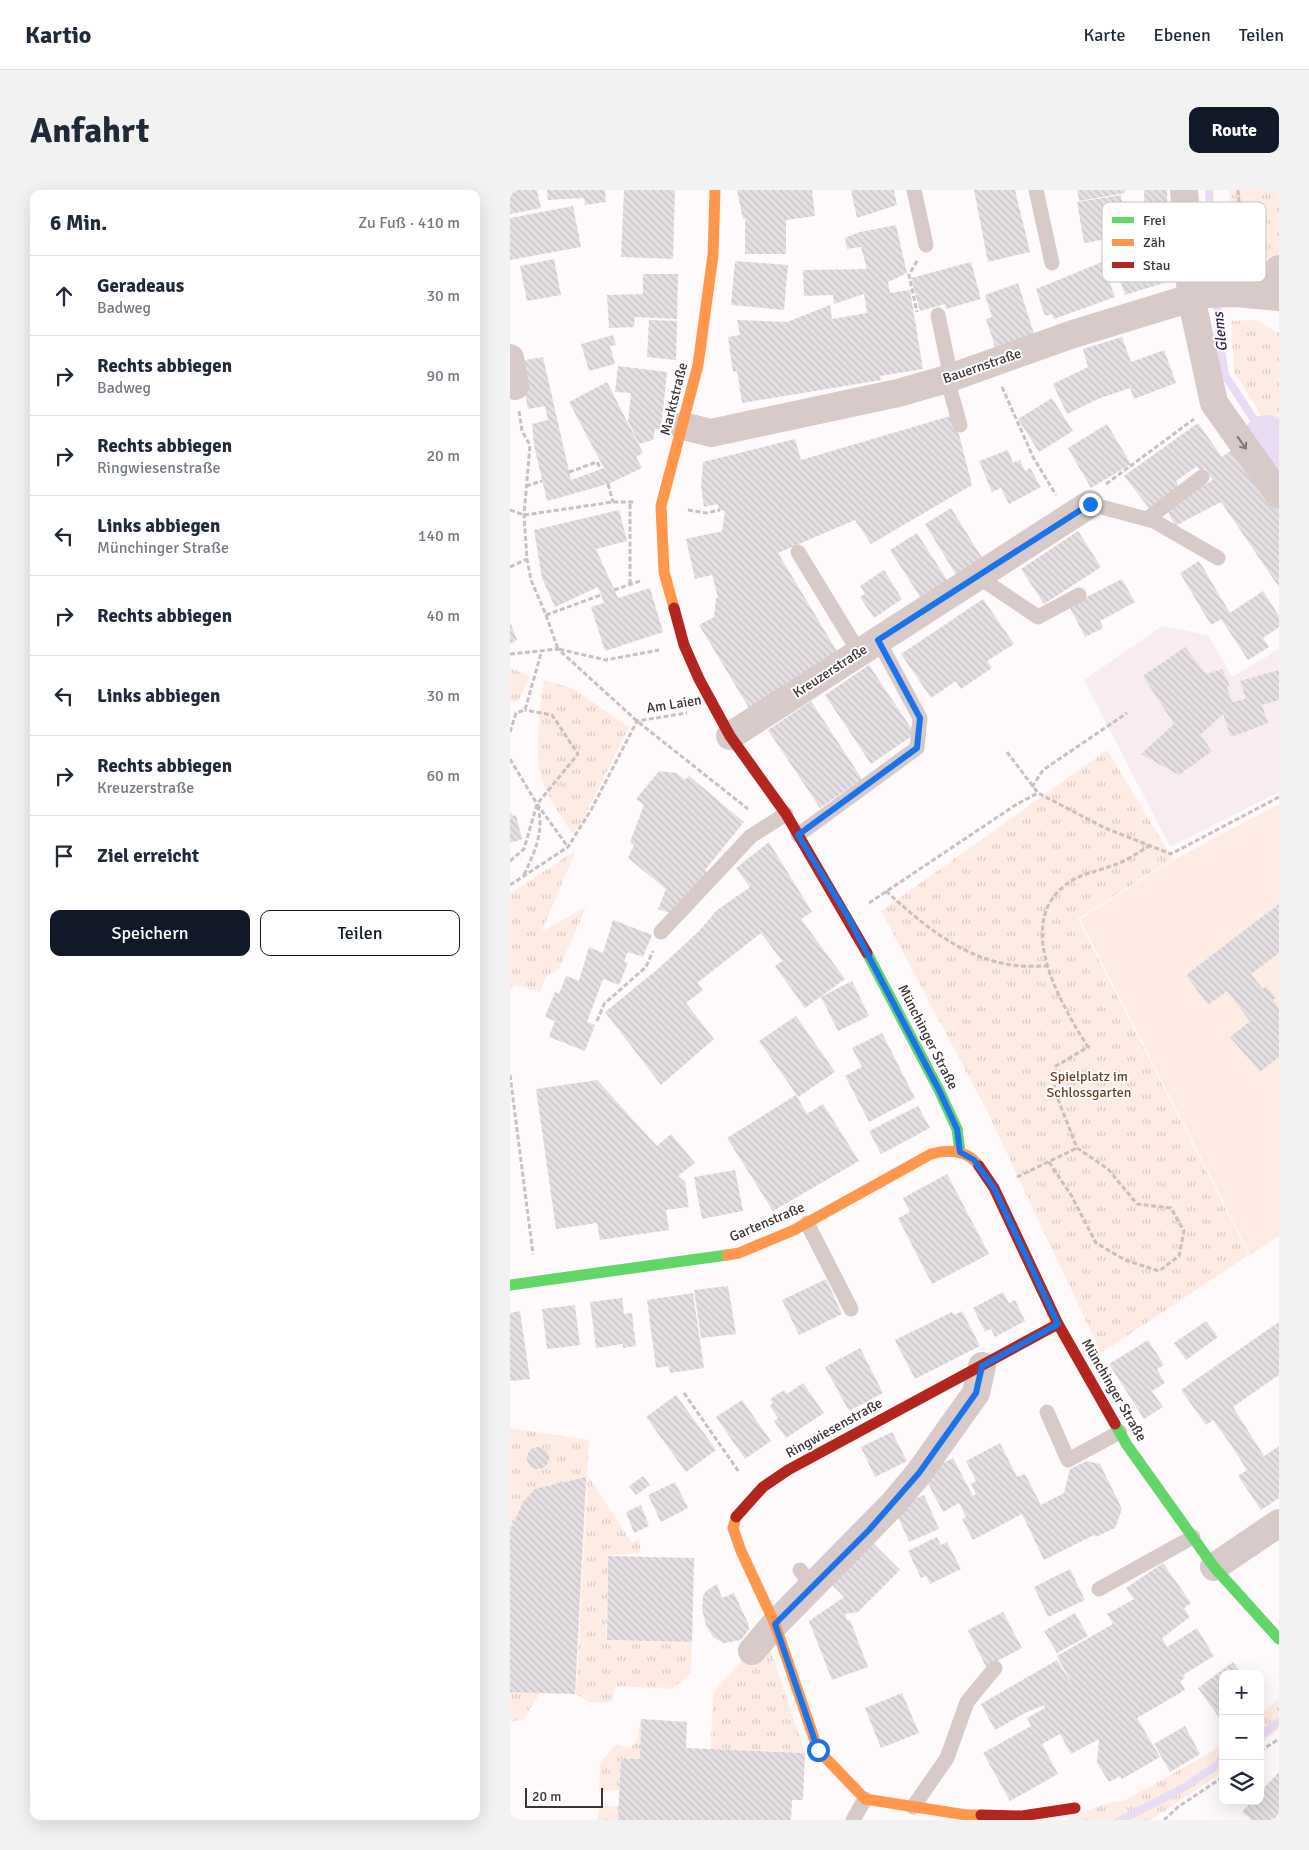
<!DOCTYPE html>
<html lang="de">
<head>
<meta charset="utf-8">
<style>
	body { margin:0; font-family:Signika,sans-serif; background:#f2f2f3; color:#1f2937 }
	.controls { position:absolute; right:15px; bottom:15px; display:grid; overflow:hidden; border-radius:10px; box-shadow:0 5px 20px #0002 }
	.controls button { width:45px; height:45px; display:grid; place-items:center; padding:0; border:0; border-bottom:1px solid #e0e1e3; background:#fff; color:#1f2937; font:25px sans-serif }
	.scale { position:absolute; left:15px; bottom:12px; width:78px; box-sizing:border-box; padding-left:5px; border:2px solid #3d3336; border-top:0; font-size:14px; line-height:18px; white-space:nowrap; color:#3d3336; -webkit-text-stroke:4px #fff; paint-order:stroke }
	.stop { position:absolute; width:15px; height:15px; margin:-11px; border:4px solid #1a73e8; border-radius:50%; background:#fff }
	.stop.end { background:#1a73e8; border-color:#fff; box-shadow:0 1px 5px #0008 }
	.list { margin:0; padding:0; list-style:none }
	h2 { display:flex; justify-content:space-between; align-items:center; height:65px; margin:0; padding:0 20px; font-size:21px }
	h2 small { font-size:16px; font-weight:400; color:#747a83 }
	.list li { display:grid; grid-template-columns:32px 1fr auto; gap:15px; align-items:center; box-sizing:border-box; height:80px; padding:0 20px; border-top:1px solid #e0e1e3 }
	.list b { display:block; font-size:19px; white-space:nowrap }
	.list p { margin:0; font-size:16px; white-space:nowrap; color:#747a83 }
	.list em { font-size:16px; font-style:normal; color:#747a83 }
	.actions { display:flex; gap:10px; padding:15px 20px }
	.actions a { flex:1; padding:11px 0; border:1px solid #111827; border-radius:10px; text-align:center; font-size:18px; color:#111827 }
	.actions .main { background:#111827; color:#fff }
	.icon { flex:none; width:28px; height:28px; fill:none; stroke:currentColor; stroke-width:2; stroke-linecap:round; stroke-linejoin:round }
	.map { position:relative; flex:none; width:769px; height:1630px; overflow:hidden; border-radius:10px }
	header { display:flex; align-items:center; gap:30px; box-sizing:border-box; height:70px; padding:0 25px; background:#fff; border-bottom:1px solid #e0e1e3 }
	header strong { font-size:24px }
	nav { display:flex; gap:28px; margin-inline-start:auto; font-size:18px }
	.intro { display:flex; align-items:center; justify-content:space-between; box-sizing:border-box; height:120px; padding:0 30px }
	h1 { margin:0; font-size:35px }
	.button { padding:12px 22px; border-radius:10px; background:#111827; color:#fff; font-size:18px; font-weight:700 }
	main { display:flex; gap:30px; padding:0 30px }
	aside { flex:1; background:#fff; border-radius:10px; box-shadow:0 5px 20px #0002 }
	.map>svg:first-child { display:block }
</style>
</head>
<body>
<header>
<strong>Kartio</strong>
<nav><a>Karte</a><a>Ebenen</a><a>Teilen</a></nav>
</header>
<div class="intro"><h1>Anfahrt</h1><a class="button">Route</a></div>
<main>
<aside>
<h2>6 Min.<small>Zu Fuß · 410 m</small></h2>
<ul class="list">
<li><svg class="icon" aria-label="ahead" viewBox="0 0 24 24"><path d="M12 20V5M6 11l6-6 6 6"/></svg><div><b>Geradeaus</b><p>Badweg</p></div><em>30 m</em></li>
<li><svg class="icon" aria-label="right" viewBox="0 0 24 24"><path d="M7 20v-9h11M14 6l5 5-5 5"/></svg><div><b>Rechts abbiegen</b><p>Badweg</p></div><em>90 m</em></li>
<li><svg class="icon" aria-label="right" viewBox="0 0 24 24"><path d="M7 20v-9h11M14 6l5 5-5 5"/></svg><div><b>Rechts abbiegen</b><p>Ringwiesenstraße</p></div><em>20 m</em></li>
<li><svg class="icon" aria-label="left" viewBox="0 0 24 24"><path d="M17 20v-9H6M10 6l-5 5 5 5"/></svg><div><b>Links abbiegen</b><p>Münchinger Straße</p></div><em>140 m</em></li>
<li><svg class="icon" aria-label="right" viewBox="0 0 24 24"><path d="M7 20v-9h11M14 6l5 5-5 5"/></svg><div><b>Rechts abbiegen</b></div><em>40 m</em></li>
<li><svg class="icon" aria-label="left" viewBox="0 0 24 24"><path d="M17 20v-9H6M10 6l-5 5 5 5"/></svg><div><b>Links abbiegen</b></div><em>30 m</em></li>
<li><svg class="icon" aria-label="right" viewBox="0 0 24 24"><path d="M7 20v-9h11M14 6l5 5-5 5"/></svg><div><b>Rechts abbiegen</b><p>Kreuzerstraße</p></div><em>60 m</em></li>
<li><svg class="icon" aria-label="arrive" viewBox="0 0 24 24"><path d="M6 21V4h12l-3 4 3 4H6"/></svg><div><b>Ziel erreicht</b></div></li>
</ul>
<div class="actions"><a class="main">Speichern</a><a>Teilen</a></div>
</aside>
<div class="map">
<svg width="769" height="1630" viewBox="0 0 769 1630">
	<defs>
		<pattern id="grass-tufts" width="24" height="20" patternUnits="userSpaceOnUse" patternTransform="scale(1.25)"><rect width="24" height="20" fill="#feece4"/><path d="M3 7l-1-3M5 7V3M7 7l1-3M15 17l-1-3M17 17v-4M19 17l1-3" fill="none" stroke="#dbcbc4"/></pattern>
		<pattern id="building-back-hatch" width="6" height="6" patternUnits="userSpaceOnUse" patternTransform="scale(1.25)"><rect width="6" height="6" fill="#e5dfe3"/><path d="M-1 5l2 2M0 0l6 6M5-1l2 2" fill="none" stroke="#c5c0c3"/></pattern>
	</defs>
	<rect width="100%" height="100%" fill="#fefafc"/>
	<!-- built -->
	<path fill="#f9ecf0" d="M652,436L698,445L722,487L769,459V602L660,657L574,490Z"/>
	<!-- grass -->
	<g fill="url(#grass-tufts)">
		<path d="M719,0H769V94L729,91Z"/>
		<path d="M746,130L769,143V248H765L724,182L721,131Z"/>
		<path d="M0,478L20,486L8,511H0Z"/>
		<path d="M34,490L62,498L119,537L69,637L62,644C51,625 35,604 30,583C25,563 30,511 34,490Z"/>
		<path d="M597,560L663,669L568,729L739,1065L591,1163L477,921L371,721Z"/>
		<path d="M66,660L32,741L76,717L49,779L36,787L30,802L5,795L0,801V704Z"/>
		<path d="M0,1238L79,1250L65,1504L30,1503L13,1530L0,1531Z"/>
		<path d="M78,1286L122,1353L129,1349L131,1363L98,1365L96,1450L182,1452L181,1483L162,1499L105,1496L103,1512H79L66,1504Z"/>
		<path d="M255,1444L295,1563L201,1559L203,1503Z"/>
		<path d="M769,1509V1539L750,1554V1523Z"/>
		<path d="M131,1529L130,1569H111L110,1600H89L90,1573L106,1554L121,1558L127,1548Z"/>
		<path d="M713,1552V1582L641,1630H556L591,1615L616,1610L701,1562Z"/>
		<path d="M90,1616H109L108,1630H87Z"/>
	</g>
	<!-- garden -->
	<path fill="#feece4" d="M769,614V1046L740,1065L570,729L663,670Z"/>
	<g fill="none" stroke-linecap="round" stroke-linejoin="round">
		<!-- stream -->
		<g stroke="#eadcf5" stroke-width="8">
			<path d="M699,0L709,145L715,185L756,248L765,236"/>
			<path d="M750,1546L769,1532"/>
			<path d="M611,1630L673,1598L713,1571"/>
		</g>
		<!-- river -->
		<path stroke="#eadcf5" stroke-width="46" d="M756,248L769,267"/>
	</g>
	<!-- building -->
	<g fill="url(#building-back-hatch)">
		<path d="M0,0H27L31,18L0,24Z"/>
		<path d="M37,0H95L96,12L75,15L74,8L38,10Z"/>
		<path d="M114,0H165L163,69L111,67Z"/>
		<path d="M227,0H302L305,26L276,30V64H235V30L238,29H233Z"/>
		<path d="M341,0H384L387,15L347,28Z"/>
		<path d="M464,0H505L520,62L478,72Z"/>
		<path d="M567,0H615V3L569,11Z"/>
		<path d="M634,0H657L659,57L635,58Z"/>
		<path d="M611,5L617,41L619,40L622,69L603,71L602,55H597V49L574,53L567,12Z"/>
		<path d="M63,16L71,57L0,70V28Z"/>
		<path d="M386,35L397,83L378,92L380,103L400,100L413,179L370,186L371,190L232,213L227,181L223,182L218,147L230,145L227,130L277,132L320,115L322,129L357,123L354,104L324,114L323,105L294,106L293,80L357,79L351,57L337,59L335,48L350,42Z"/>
		<path d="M647,61L657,92L615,105L605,75Z"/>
		<path d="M44,69L51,105L17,111L10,76Z"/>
		<path d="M225,71L278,75L274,120L221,115Z"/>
		<path d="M461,72L471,109L436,119L435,114L410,121L401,88Z"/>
		<path d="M592,72L605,107L544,129L542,124L535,126L526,99Z"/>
		<path d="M133,84H168L167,129L125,127L124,137L99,138L97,105L133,104Z"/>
		<path d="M508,93L525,147L486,160L476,129L482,127L475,105Z"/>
		<path d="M139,130L167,131L166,170L137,167Z"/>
		<path d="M103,145L106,155L100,156L105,174L79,181L71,154Z"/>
		<path d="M612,147L621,172L654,160L666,193L624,209L620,198L588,209L557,224L543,194L578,177L573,159Z"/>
		<path d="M33,167L61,290L94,278L59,212L97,192L133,263L126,267L132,278L98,294L37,311L24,255L22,234L38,230L35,216L18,219L9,171Z"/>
		<path d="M108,176L157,182L151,239H145L143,250L129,254L118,231L121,203L105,202Z"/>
		<path d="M542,208L563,241L529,262L508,229Z"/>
		<path d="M444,225L462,295L361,354L345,330L268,363L328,463L242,523L189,435L204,427L206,409L208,407L202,385L185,389L176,349L212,341L215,321L210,320L207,314L194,317L191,296L193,272L285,249L291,270Z"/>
		<path d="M688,233L712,267L729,255L769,308V397L711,312L665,336L656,317L703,290L695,279L691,282L687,276L666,291L669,297L639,318L614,286Z"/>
		<path d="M597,234L621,274L581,298L558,258Z"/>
		<path d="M498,260L503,273L510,270L515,281L520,278L531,297L499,314L491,298L482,302L469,271Z"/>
		<path d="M441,318L473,369L446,385L415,334Z"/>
		<path d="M109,320L117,351L86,359L108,408L140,398L153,442L95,461L81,417L94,413L88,397L45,417L32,388L24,340Z"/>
		<path d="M568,341L591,377L534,414L511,379Z"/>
		<path d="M407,343L439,393L412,410L380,360Z"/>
		<path d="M689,371L720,423L753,401L769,426V437L753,448L759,457L738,470L711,429L701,435L670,383Z"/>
		<path d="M374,380L392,409L364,428L350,407L355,404L350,396Z"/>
		<path d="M612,389L625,412L590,431L593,438L575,447L559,416Z"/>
		<path d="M473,409L504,454L477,471L482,478L451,499L446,491L421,508L391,464Z"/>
		<path d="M0,432L7,450L0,454Z"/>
		<path d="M675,457L696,484L712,479L720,496L717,497L722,512L736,509L730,491L769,480V510L752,515L758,533L721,547L713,524L690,545L702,561L669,585L631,564L664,534L633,486Z"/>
		<path d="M359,475L405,544L361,574L315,505Z"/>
		<path d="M301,511L352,589L310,618L258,540Z"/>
		<path d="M149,581L167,583L175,590L179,586L234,632L195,680L207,691L175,728L148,719L156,699L118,668L124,655L120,652L134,615L126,609Z"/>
		<path d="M0,622L2,626L6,625L12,649L0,653Z"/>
		<path d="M259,652L302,722L291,729L335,789L295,818L265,776L272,771L251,743L187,793L193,800L176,813L204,849L151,895L95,822L149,778L190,740L206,721L240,697L226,678Z"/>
		<path d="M769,714V763L741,784L753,799L756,796L766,808L763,810L769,819V867L750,882L720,847L740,831L717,801L698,815L676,785Z"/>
		<path d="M103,730L142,745L133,767L118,762L114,771L118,773L109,795L93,789L77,832L85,835L75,861L39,847L45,831L35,827L45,802L49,804L56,786L69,791L79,757L93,763Z"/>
		<path d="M342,791L359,826L328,841L311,807Z"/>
		<path d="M286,826L325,882L288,907L249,851Z"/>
		<path d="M372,843L405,908L359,932L335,886L352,877L342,858Z"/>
		<path d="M87,890L147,956L161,944L185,973L168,986L175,992L179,1017L156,1020L159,1040L90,1050L87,1033L46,1039L26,899Z"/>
		<path d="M286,905L297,924L313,914L349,971L263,1021L217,948Z"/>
		<path d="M408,916L420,938L371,964L359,941Z"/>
		<path d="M225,980L233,1021L192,1029L184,987Z"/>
		<path d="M437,984L479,1064L422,1094L388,1028L400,1022L393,1008Z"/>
		<path d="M316,1089L332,1124L289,1145L272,1110Z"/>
		<path d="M218,1096L226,1144L191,1148L184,1100Z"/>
		<path d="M493,1102L499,1113L505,1110L515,1131L485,1147L481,1139L475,1142L463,1118Z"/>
		<path d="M183,1103L194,1178L160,1183L159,1176L146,1178L137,1110Z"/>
		<path d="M112,1108L114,1124L122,1123L126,1156L113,1158V1154L86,1158L80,1112Z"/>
		<path d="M65,1115L70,1155L37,1159L32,1119Z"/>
		<path d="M10,1121L20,1189L0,1191V1123Z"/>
		<path d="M452,1121L470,1156L405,1189L385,1150L442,1122L444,1125Z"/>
		<path d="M696,1131L708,1147L676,1170L664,1153Z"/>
		<path d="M769,1132V1185L723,1217L754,1266L769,1256V1308L751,1320L728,1286L737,1280L721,1255L703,1230L696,1235L671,1200Z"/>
		<path d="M638,1150L654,1175L647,1179L655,1193L642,1201L653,1217L634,1229L599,1174Z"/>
		<path d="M350,1158L373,1203L339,1221L315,1177Z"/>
		<path d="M293,1193L314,1223L276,1248L264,1231L268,1228L260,1216L263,1213L260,1209L274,1200L277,1204Z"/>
		<path d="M166,1205L206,1260L176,1282L136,1227Z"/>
		<path d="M232,1210L261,1251L235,1269L206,1227Z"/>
		<path d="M382,1242L397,1271L365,1287L351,1257Z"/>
		<path d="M490,1253L507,1287L515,1284L531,1315L554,1303L560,1279L577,1271L590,1274L612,1319L605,1338L586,1347L584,1345L534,1370L512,1324L463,1350L452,1329L456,1327L449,1313L433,1322L413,1284L443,1268L463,1306L466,1304L461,1294L466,1291L456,1271Z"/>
		<circle cx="28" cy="1268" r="11"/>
		<path d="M133,1286L140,1295L126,1305L119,1296Z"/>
		<path d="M76,1287L65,1504L0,1502V1337H2L13,1312L25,1299Z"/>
		<path d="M165,1292L178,1318L151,1332L138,1305Z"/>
		<path d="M414,1305L429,1339L399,1352L384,1318Z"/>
		<path d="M131,1315L139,1336L124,1343L116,1322Z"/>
		<path d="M427,1347L431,1355L437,1352L451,1379L420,1394L416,1386L411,1388L398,1361Z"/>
		<path d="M359,1349L390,1380L348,1422L335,1424L338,1431L340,1430L358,1477L322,1490L299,1431L334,1407L317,1390Z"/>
		<path d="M98,1366L184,1368L182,1452L97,1450Z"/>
		<path d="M653,1373L681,1413L674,1418L680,1427L652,1448L657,1457L687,1438L704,1466L673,1485L675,1488L670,1491L675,1500L627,1528L650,1567L612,1589L610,1586L599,1592L587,1573L589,1549L561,1564L550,1544L532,1554L548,1584L500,1611L473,1563L521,1536L517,1528L535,1518L534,1515L515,1523L485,1540L471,1514L547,1470L564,1498L547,1466L603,1434L597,1424L624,1409L616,1398Z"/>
		<path d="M560,1379L575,1410L538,1427L524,1397Z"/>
		<path d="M207,1394L212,1408L224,1403L238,1433L239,1439L231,1450L214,1453L208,1450L203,1447L196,1435L192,1419L193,1406L196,1401Z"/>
		<path d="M493,1422L512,1458L476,1477L458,1440Z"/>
		<path d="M565,1423L578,1446L547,1463L534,1441Z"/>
		<path d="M723,1472L731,1484H713V1533L688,1498Z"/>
		<path d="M392,1503L409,1543L371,1558L355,1518Z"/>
		<path d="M131,1529L177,1532L176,1558L295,1563L293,1610H282L281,1630H108L111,1569H130Z"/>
		<path d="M675,1536L690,1564L660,1582L644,1554Z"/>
		<path d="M769,1582V1630H742L732,1622L742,1611H750V1602Z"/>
	</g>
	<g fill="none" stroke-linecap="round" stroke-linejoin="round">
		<!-- path -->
		<g stroke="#c9c0c0" stroke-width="3" stroke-dasharray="5 2.5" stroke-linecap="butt">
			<path d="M728,0L735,77"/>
			<path d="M407,71L399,85L407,122"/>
			<path d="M492,197L523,267L546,305"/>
			<path d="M9,221L12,241L20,255L14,325L17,369L21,390L36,425L91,405"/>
			<path d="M59,282L87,272L91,279"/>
			<path d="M98,294L103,312"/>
			<path d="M596,294L684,229"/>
			<path d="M16,296L32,291"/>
			<path d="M0,320L14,325L103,312H125"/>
			<path d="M178,320L196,323L210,320"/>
			<path d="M0,377L17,369"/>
			<path d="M120,394V312"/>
			<path d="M104,400L130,391"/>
			<path d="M36,425L48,459L96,470L149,460"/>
			<path d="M0,464L48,459L127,531L238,619"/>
			<path d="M0,542L6,523L15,520L32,460"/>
			<path d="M497,562L528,603L595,638L661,664L769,607"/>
			<path d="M0,569L27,614L58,657"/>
			<path d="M522,597L533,580L617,523"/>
			<path d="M0,671L14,659L27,614L68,564L42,525L15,520"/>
			<path d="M14,685C25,660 34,644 28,617"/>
			<path d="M0,695L58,657L81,620L127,531L177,523"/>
			<path d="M376,701C412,734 452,768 502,775C513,777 526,776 537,776"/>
			<path d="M359,713L507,614L528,603"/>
			<path d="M87,831L94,814L136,777L143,761"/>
			<path d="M0,885L23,1064"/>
			<path d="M539,972L561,1005L586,1053L615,1070L649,1081L669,1066L674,1041L661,1018L627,1014L598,979L567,958L544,899L546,876L578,857C552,816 505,737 553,697C566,685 582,683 598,677C613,673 626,664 639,656"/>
			<path d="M507,987L567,958"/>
			<path d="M174,1203L229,1282"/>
			<path d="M750,1561L769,1549"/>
			<path d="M654,1630L668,1617L713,1587"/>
		</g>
		<!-- lane -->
		<g stroke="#d7cac8" stroke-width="15">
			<path d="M404,0L416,55"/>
			<path d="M526,0L542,73"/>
			<path d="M428,125L441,188"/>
			<path d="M437,189L450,235"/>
			<path d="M580,314L644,331L708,368"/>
			<path d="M637,329L692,287"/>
			<path d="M288,362L349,462"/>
			<path d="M467,386L528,427L569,405"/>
			<path d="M288,645L407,558L410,528L368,450"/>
			<path d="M151,742L241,646L276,624"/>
			<path d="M297,1033L341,1119"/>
			<path d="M537,1222L558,1270L610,1242"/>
			<path d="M290,1380L302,1396"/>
			<path d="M589,1399L683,1347"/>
			<path d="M403,1617L437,1568L457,1512L485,1478"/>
			<path d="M343,1630L355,1609"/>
		</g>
		<!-- street -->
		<g stroke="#d7cac8" stroke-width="28">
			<path d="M674,0L681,107L704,213L769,305"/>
			<path d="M760,106L769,79"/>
			<path d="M0,168L5,196"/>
			<path d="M173,236L201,243L388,203L437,189L563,144L694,104L726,103L769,107"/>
			<path d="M220,546L580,314"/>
			<path d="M704,1377L769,1333"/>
			<path d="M242,1461L265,1434L384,1313L409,1283L466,1203L472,1176"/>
		</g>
		<!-- fast -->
		<g stroke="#63d668" stroke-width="11">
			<path d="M357,763L429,900L447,939L450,962"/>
			<path d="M0,1095L217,1065"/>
			<path d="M605,1234L617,1255L704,1377L769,1449"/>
		</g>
		<!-- slow -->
		<g stroke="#ff974d" stroke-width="11">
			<path d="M164,418L154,382L151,316L188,175L203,65L205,0"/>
			<path d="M217,1065L229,1063L284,1040L421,964C439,959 457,960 469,976"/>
			<path d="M226,1327L223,1338L231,1361L265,1434L308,1560L355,1609L456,1625H471"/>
		</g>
		<!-- jam -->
		<g stroke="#b3261e" stroke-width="11">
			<path d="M164,418L174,455L189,489L220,546L276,624L357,763"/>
			<path d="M469,976L484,998L548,1134L605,1234"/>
			<path d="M226,1327L253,1297L278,1280L548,1134"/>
			<path d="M471,1625L512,1626L565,1618"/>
		</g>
	</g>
	<!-- one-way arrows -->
	<defs><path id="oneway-shaft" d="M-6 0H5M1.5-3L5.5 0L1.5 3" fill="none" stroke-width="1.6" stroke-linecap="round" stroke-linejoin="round" transform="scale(1.25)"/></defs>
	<use stroke="#827778" href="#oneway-shaft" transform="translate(732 253) rotate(55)"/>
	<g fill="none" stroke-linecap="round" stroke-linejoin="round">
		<!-- route -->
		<path stroke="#1a73e8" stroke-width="6" d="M308,1560L265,1434L359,1340L409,1283L466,1203L472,1176L548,1134L484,998L464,970L450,962L447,939L429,900L338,727L288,645L407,558L410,528L368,450L580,314"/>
	</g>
	<g text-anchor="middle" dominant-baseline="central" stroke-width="4" stroke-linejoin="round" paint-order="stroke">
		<!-- street labels -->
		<g font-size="14" fill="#3d3336" stroke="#fff">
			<text transform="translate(472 176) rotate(-19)">Bauernstraße</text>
			<text transform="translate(164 209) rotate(-76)">Marktstraße</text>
			<text transform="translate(320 481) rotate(-33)">Kreuzerstraße</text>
			<text transform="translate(164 514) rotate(-9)">Am Laien</text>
			<text transform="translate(418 847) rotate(63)">Münchinger Straße</text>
			<text transform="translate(257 1032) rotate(-23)">Gartenstraße</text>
			<text transform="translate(604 1200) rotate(60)">Münchinger Straße</text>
			<text transform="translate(324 1238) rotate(-29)">Ringwiesenstraße</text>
		</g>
		<!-- park labels -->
		<g font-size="14" fill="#703f21" stroke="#fff">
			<text x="579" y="886">Spielplatz im<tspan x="579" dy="16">Schlossgarten</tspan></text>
		</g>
		<!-- water labels -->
		<g font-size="15" font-style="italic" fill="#361d49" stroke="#fff">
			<text transform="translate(710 142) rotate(-96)">Glems</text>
		</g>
	</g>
	<!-- legend -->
	<rect x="592" y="12" width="164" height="80" rx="8" fill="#fff" stroke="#c5c2c3" stroke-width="1"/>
	<rect x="602" y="27" width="22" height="6" fill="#63d668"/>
	<rect x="602" y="49" width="22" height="7" fill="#ff974d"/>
	<rect x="602" y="72" width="22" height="6" fill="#b3261e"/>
	<g font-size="14" fill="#3d3336">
		<text x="633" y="35">Frei</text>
		<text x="633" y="57">Zäh</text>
		<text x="633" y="80">Stau</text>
	</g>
</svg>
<div class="controls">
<button>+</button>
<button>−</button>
<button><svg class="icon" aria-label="layers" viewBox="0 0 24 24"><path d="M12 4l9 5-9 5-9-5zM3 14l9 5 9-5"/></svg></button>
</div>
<div class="scale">20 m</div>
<div class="stop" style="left:308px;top:1560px"></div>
<div class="stop end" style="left:580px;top:314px"></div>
</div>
</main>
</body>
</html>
